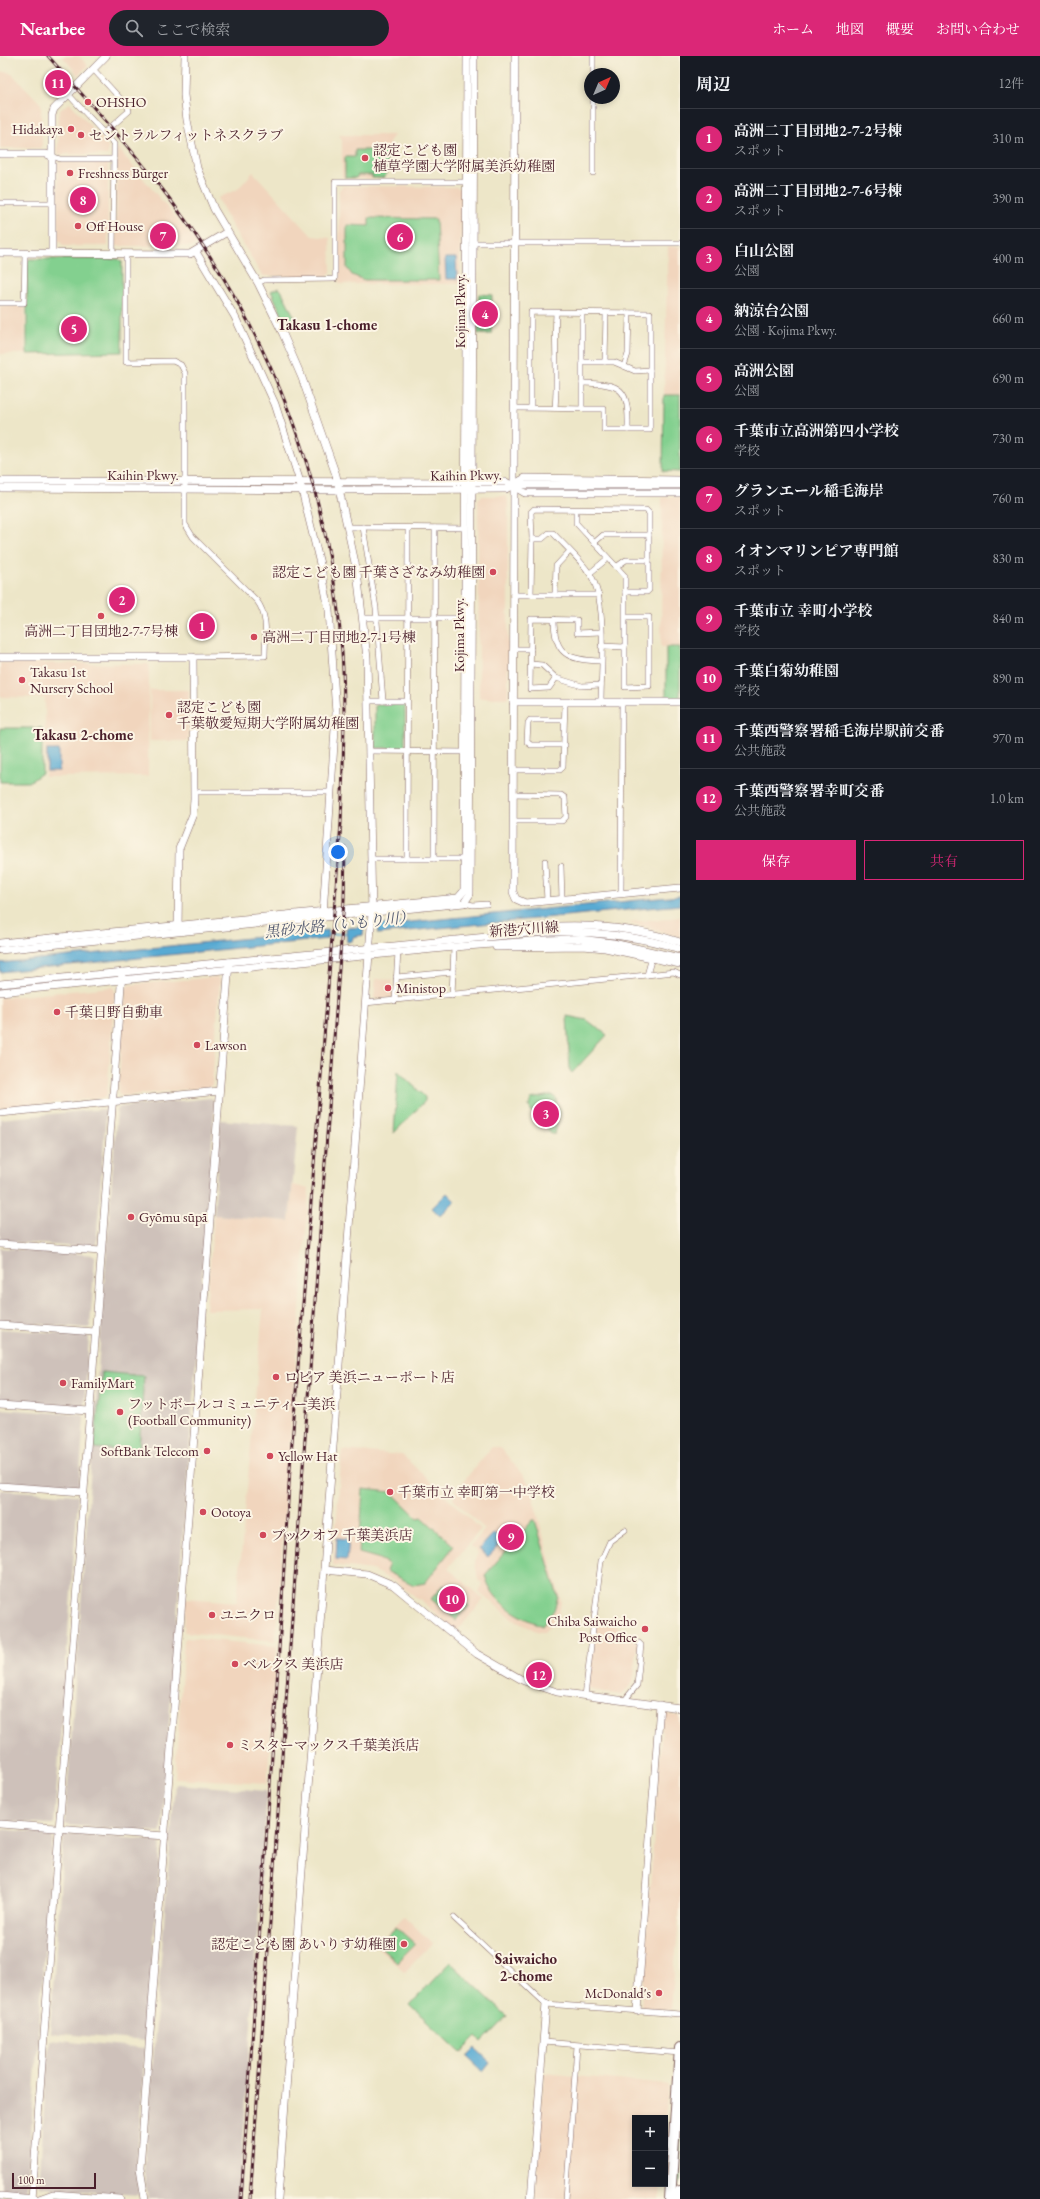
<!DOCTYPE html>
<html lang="ja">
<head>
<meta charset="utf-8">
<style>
	body { margin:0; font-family:"EB Garamond","Noto Serif JP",serif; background:#20242c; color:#f1f3f6 }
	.controls { position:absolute; right:12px; bottom:12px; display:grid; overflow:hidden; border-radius:0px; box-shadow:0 2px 6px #0003 }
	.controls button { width:36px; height:36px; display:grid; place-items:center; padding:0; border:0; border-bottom:1px solid #363941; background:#171b24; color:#f1f3f6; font:20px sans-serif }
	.compass { position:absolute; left:584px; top:12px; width:36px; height:36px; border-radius:50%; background:#171b24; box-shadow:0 2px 6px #0003; rotate:44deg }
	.scale { position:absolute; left:12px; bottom:10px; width:84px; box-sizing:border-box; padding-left:4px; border:2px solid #4a1f2b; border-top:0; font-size:11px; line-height:14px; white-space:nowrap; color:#4a1f2b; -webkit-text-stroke:3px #fcf5e5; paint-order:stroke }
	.you { position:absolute; left:338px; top:796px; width:14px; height:14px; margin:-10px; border:3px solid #fff; border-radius:50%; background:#1a73e8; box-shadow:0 0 0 6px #1a73e833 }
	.badge { display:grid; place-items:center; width:26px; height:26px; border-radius:50%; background:#db2777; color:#fff; font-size:13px; font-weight:700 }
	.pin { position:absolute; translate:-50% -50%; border:2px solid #fff; box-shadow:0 1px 4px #0006 }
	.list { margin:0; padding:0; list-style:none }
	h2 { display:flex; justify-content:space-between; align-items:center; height:52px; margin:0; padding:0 16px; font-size:17px }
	h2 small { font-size:13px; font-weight:400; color:#9ea1a6 }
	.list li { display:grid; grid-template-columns:26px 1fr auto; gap:12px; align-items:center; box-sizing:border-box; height:60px; padding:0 16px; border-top:1px solid #363941 }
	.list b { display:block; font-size:15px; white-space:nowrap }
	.list p { margin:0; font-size:13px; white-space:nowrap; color:#9ea1a6 }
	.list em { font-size:13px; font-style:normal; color:#9ea1a6 }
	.actions { display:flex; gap:8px; padding:12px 16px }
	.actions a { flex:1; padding:9px 0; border:1px solid #db2777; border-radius:0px; text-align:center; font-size:14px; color:#db2777 }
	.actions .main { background:#db2777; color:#fff }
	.icon { flex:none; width:22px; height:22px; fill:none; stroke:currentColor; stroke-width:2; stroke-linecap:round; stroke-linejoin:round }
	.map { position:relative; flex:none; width:680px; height:2143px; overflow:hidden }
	header { display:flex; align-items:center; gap:24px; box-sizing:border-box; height:56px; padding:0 20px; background:#db2777; color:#fff }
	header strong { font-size:19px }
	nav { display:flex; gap:22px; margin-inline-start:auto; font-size:14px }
	.search { width:280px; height:36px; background:#20242c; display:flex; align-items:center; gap:10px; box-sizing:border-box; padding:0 14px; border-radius:22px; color:#9ea1a6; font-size:15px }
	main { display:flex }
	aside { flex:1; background:#171b24 }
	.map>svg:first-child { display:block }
</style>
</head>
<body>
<header>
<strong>Nearbee</strong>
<div class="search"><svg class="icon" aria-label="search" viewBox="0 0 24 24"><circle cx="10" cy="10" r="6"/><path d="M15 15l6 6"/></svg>ここで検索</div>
<nav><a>ホーム</a><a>地図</a><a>概要</a><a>お問い合わせ</a></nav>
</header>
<main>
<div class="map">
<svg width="680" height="2143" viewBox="0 0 680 2143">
	<rect width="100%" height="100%" fill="#fcf5e5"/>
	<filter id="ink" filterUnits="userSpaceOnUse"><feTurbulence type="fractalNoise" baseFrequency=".025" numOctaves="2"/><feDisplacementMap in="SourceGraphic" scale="8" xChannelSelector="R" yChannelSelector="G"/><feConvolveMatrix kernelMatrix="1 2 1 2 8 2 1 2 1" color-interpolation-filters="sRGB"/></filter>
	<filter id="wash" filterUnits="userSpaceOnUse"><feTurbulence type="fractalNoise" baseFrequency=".012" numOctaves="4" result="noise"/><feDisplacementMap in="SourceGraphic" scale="16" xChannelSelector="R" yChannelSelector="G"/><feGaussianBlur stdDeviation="0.9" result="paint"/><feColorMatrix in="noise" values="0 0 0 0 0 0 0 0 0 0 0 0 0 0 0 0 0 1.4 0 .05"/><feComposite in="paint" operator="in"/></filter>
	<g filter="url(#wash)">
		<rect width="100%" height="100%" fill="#ede6c8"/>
		<!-- built -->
		<g fill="#f1d5bd">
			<path d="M62,0H79L88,10L78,19Z"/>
			<path d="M0,16H8L13,19L41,48L42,89L40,92H0Z"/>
			<path d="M70,47L108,90V99L58,98V60L60,54Z"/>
			<path d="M339,79H394L389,86L388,118L383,123H345L342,120V83Z"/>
			<path d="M117,91L197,187L192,190H116Z"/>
			<path d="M60,106L108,107V190H64L58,184V108Z"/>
			<path d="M253,116L312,180L330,182L331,216L327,220H263L261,218L229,165L218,142L238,133Z"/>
			<path d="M343,130L457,131L461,134L460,228H339V134Z"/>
			<path d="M668,190L680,191V339H664Z"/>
			<rect x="0" y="250" width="25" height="48"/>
			<path d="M482,440H506L508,444V642H479L478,443Z"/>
			<path d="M662,441H680V591H661Z"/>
			<path d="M0,607L149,608L148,720L45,721V642L0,641Z"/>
			<path d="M150,634H189L188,685H150Z"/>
			<path d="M680,861V881L628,866Z"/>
			<path d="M217,921L220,924L212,1029L209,1031L121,1040L118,1037L126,932L129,929Z"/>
			<path d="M376,923L393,924V940L391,942L376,943L374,942Z"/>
			<path d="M112,931L115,934L107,1039L103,1042L0,1052V942Z"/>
			<path d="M293,1129L309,1133L275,1585L184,1576L186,1542L237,1546L263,1253L206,1254L214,1159L289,1165Z"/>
			<path d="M492,1391H500L529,1427L561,1545L559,1560L544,1576H539L517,1566L479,1536L482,1528L478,1524L475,1505L478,1497L471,1490L485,1473L453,1443L457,1433Z"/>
			<path d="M342,1394L402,1399L481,1473L448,1512L484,1543L457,1575L422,1546V1543L420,1544L396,1526L372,1514L333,1509Z"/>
			<path d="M597,1564L612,1567L638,1588L633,1627L621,1639L588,1633Z"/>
			<path d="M186,1582L277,1590L267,1727L175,1722L184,1584Z"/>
			<path d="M665,1658L680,1660V1849L671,1954L641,1951L663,1660Z"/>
			<path d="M404,1860L432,1887L405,1916L376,1890Z"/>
			<path d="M544,2017L668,2029L665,2068V2062H635V2128H661L660,2143H534Z"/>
		</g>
		<!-- industrial -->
		<g fill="#cec1ba">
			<path d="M211,1042L215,1045L161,1774L160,1776L67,1769L65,1768L117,1054L120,1051Z"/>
			<path d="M103,1053L106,1057L96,1189L94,1192L0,1185V1063Z"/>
			<path d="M220,1064L298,1070L289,1165L214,1159Z"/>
			<path d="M0,1192L94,1199L95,1201L90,1270L88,1272L0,1265Z"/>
			<path d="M0,1273L87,1279L89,1281L84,1350L83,1352L0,1346Z"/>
			<path d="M0,1353L82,1359L84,1361L79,1430L76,1432L0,1426Z"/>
			<path d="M0,1434L76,1439L78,1441L54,1767L52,1768L0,1765Z"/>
			<path d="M175,1728L267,1735L239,2143H148L144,2117Z"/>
			<path d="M0,1773L53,1778L27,2132L24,2135L0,2133Z"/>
			<path d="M66,1777L161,1785L146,1985L50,1977L64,1779Z"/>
			<path d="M49,1984L145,1993L136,2117L139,2138L138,2139L42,2132L39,2129Z"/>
		</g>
		<!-- green -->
		<g fill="#83d08f" stroke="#66785d">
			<path d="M355,94H387V118L383,122H372V119H358L356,122H345V101H355Z"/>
			<path d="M369,162L436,163L439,224H364L352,219L347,212V169L369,170Z"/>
			<path d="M29,203H119L122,206V296L27,298V205Z"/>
			<path d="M279,232L281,234L298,268L288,272L271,235Z"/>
			<path d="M479,238L492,239L491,278H478Z"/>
			<path d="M664,339H680V416L663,415Z"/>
			<rect x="666" y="591" width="14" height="53"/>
			<path d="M375,648H402L405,651V690L403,692H375Z"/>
			<path d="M0,672H42V717L29,726H0Z"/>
			<path d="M567,960L587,964L607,979L572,1017L570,1015Z"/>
			<path d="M398,1015L425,1041V1045L394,1077Z"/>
			<path d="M551,1039L557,1043L556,1048L560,1056L555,1078H552L534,1061L529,1050L531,1043Z"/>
			<path d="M102,1316L144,1320L139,1395L94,1392Z"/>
			<path d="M363,1433L391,1436L418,1462L422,1461L454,1490L425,1527L414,1529L386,1515L389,1508L377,1502L359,1497Z"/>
			<path d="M533,1464H535L558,1541L554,1554L542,1570C517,1559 492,1547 485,1519Z"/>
			<path d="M443,1529L469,1550L456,1564L431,1543Z"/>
			<path d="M396,1871L415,1888L397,1906L379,1889Z"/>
			<path d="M450,1906L507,1960L482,1986L477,1981L461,1997L410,1949Z"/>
			<path d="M680,2066V2125L675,2143Z"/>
		</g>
		<!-- water -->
		<g fill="#58aad3" stroke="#51647f">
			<path d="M445,202H456L457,223H446Z"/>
			<rect x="47" y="694" width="12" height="21"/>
			<path d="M680,840V849L377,878L379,869Z"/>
			<path d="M364,871L363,879L353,881L352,885L347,886L346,872Z"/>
			<path d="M329,874L327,883L0,916V907Z"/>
			<path d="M447,1137L455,1145L440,1160L432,1152Z"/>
			<path d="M494,1477L503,1485L488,1501L479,1493Z"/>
			<path d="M337,1482L349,1483L347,1504L336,1503Z"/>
			<path d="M475,1992L490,2006L483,2015L467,2000Z"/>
		</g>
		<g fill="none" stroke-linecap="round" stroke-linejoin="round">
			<!-- stream -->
			<path stroke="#58aad3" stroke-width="1.5" d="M328,879L346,877"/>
		</g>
	</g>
	<g filter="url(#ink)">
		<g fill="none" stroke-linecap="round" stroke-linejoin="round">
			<defs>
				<g id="street">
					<path d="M93,13L128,51L129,55L104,77"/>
					<path d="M593,18V0"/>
					<path d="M68,38L114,88L113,198"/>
					<path d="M593,42V117"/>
					<path d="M52,100L60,103H114"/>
					<path d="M0,147H52"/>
					<path d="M473,187H680"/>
					<path d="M126,198V306L173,305L181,309L185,317V468L193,481L257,545C269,561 265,582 265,600L193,601"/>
					<path d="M258,227L264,224L335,223V126H469"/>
					<path d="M0,247H24L25,198"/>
					<path d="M582,306H614L635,315L650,314"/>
					<path d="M605,306L606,257"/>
					<path d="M624,310L628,298L629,257"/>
					<path d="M582,327C622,328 629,331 628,374"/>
					<path d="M514,352C544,352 574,353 604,353V374H650V257L531,256V352"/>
					<path d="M555,352C558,320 554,289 556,257"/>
					<path d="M582,353V257"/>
					<path d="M576,454V467L625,520V631L649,630V561H625"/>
					<path d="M348,471L466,472"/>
					<path d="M363,471L376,552L383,645"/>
					<path d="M532,483L531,456L534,453L646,454L649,457V534L647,536H625"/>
					<path d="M594,487L603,479H649"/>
					<path d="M616,511L626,504H649"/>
					<path d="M590,517L608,502"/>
					<path d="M513,539H599"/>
					<path d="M531,539L532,483H542L549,477H553C565,490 580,503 590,518C608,545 601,612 601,646"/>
					<path d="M555,539L556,510L569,496"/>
					<path d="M362,562H467"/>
					<path d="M554,563C554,599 568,604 601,605"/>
					<path d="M601,590L625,591"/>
					<path d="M513,593H531"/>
					<path d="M531,608L542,609L556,622L549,632L530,633L531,563L577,564V577L601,576"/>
					<path d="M556,622L582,630L601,629"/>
					<path d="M368,645H407"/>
					<path d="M564,664H530L528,667L527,686L531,689H565"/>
					<path d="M369,695L466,696"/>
					<path d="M513,714H560L563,711L565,646"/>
					<path d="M194,736H330"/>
					<path d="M513,765H562L566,761L565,742L561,739L513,738"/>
					<path d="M371,803H464"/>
					<path d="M407,803L408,472"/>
					<path d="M434,803L435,472"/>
					<path d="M545,805L547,845"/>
					<path d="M561,810L562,843"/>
					<path d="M621,837L622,645"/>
					<path d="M464,847L473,849L487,848"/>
					<path d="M652,901L647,919L674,916L680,919"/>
					<path d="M396,921L453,916"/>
					<path d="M452,939L454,891"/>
					<path d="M395,945L398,896"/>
					<path d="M365,947L647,919"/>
					<path d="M585,1640L601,1505L610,1485L625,1474"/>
					<path d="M624,1645L637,1629L641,1589L639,1587"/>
					<path d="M454,1862L546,1948L680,1958"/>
					<path d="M543,1986L680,1997"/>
					<path d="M566,2143L577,1990"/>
				</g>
				<g id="secondary">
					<path d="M185,0L184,39L187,64L197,112L214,153L258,227L283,278L302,322L336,419L357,516L367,602L372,857L278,2143"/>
					<path d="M515,0L513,836L516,843L525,847L680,832"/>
					<path d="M0,98H46L52,100"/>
					<path d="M196,196L235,261L275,348L300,426L321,512L329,554L336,657L323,858"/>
					<path d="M0,197L190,198L227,176"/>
					<path d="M52,197V59L54,53L106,0"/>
					<path d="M0,425L506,426L525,437H680"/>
					<path d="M514,429H680"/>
					<path d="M0,432L339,434L506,433L525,422L680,424"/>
					<path d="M0,601H193L194,743L193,758L179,793L178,874"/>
					<path d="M513,646H680"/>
					<path d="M506,874C567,867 622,867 680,886"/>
					<path d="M0,887L458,842L464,835L467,0"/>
					<path d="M496,891L583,890L605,892L680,908"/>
					<path d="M0,894L464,847L470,838L474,0"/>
					<path d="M0,928L529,877C581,874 631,878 680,893"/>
					<path d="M0,936L454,891L544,884L579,883L613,887L680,902"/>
					<path d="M0,1057L219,1035"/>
					<path d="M0,1188L101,1195"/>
					<path d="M0,1269L95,1276"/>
					<path d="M0,1349L89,1355"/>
					<path d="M0,1430L83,1436"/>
					<path d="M324,1514L367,1518L393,1529L477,1598L524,1625L557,1636L680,1652"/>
					<path d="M0,1768L165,1780"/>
					<path d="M637,1955L660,1649"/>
					<path d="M0,2140L35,2143"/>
					<path d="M32,2143L122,916"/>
					<path d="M39,2143L53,2138L120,2143"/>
					<path d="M145,2143L140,2112L229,906"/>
					<path d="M531,2143L546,1948"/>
				</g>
				<g id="highway">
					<path d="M670,2143L680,1992"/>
					<path d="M678,2143L680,2134"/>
				</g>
			</defs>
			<!-- street casing -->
			<use href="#street" stroke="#836562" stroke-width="6"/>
			<!-- secondary casing -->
			<use href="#secondary" stroke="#836562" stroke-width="8"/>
			<!-- highway casing -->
			<use href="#highway" stroke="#836562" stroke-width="12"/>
			<!-- street -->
			<use href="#street" stroke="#fff" stroke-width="5"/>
			<!-- secondary -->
			<use href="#secondary" stroke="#fff" stroke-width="7"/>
			<!-- highway -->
			<use href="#highway" stroke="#fff" stroke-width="10"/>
			<defs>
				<g id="rail">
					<path d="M48,0C90,48 134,95 172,146C272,278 330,431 342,596C346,653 343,710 341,767L290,1412L276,1643L241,2143"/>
					<path d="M250,2143L344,844L345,792"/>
				</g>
			</defs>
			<!-- rail casing -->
			<use href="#rail" stroke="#4a1f2b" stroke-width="3"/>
			<!-- rail -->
			<use href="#rail" stroke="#fcf5e5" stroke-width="1.5" stroke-dasharray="4.5" stroke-linecap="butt"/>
		</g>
	</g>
	<!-- markers -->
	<g fill="#d1495b" stroke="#fcf5e5" stroke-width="1.5">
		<circle cx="88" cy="46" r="4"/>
		<circle cx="71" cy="73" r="4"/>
		<circle cx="81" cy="79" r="4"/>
		<circle cx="365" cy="102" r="4"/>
		<circle cx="70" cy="117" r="4"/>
		<circle cx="78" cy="170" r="4"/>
		<circle cx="493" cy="516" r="4"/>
		<circle cx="101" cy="560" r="4"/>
		<circle cx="254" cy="581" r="4"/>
		<circle cx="22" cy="624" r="4"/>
		<circle cx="169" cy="659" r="4"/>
		<circle cx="388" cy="932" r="4"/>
		<circle cx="57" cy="956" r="4"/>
		<circle cx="197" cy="989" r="4"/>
		<circle cx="131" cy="1161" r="4"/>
		<circle cx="276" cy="1321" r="4"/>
		<circle cx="63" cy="1327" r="4"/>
		<circle cx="120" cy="1356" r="4"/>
		<circle cx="207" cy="1395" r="4"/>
		<circle cx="270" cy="1400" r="4"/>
		<circle cx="390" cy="1436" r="4"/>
		<circle cx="203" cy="1456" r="4"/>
		<circle cx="263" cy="1479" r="4"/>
		<circle cx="212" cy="1559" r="4"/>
		<circle cx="645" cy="1573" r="4"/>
		<circle cx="235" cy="1608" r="4"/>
		<circle cx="230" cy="1689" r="4"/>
		<circle cx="404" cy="1888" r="4"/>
		<circle cx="659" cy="1937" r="4"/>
	</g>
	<g text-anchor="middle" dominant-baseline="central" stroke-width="4" stroke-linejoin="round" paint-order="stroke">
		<!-- poi labels -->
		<g font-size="14" fill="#4a1f2b" stroke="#fcf5e5" text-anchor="start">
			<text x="96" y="46">OHSHO</text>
			<text x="63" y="73" text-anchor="end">Hidakaya</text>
			<text x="89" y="79">セントラルフィットネスクラブ</text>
			<text x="373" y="94">認定こども園<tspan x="373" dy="16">植草学園大学附属美浜幼稚園</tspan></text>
			<text x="78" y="117">Freshness Burger</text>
			<text x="86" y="170">Off House</text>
			<text x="485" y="516" text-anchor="end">認定こども園 千葉さざなみ幼稚園</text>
			<text x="101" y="575" text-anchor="middle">高洲二丁目団地2-7-7号棟</text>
			<text x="262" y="581">高洲二丁目団地2-7-1号棟</text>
			<text x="30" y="616">Takasu 1st<tspan x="30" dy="16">Nursery School</tspan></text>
			<text x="177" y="651">認定こども園<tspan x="177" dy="16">千葉敬愛短期大学附属幼稚園</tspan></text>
			<text x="396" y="932">Ministop</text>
			<text x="65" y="956">千葉日野自動車</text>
			<text x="205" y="989">Lawson</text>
			<text x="139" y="1161">Gyōmu sūpā</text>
			<text x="284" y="1321">ロピア 美浜ニューポート店</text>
			<text x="71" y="1327">FamilyMart</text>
			<text x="128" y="1348">フットボールコミュニティー美浜<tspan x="128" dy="16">(Football Community)</tspan></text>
			<text x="199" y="1395" text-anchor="end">SoftBank Telecom</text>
			<text x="278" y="1400">Yellow Hat</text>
			<text x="398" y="1436">千葉市立 幸町第一中学校</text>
			<text x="211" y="1456">Ootoya</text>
			<text x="271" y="1479">ブックオフ 千葉美浜店</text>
			<text x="220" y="1559">ユニクロ</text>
			<text x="637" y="1565" text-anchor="end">Chiba Saiwaicho<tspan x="637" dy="16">Post Office</tspan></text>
			<text x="243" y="1608">ベルクス 美浜店</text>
			<text x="238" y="1689">ミスターマックス千葉美浜店</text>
			<text x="396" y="1888" text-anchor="end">認定こども園 あいりす幼稚園</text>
			<text x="651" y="1937" text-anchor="end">McDonald's</text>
		</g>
		<!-- street labels -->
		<g font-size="14" fill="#4a1f2b" stroke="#fcf5e5">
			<text transform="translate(460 255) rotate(-90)">Kojima Pkwy.</text>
			<text x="143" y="419">Kaihin Pkwy.</text>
			<text transform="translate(466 419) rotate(-1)">Kaihin Pkwy.</text>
			<text transform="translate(459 579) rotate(-90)">Kojima Pkwy.</text>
			<text transform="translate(524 873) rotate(-4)">新港穴川線</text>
		</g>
		<!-- neighbourhood labels -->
		<g font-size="15" font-weight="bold" fill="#4a1f2b" stroke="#fcf5e5">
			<text x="327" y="268">Takasu 1-chome</text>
			<text x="83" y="678">Takasu 2-chome</text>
			<text x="526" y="1902">Saiwaicho<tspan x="526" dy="17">2-chome</tspan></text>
		</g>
		<!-- water labels -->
		<g font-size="15" font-style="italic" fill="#50576e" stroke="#fcf5e5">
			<text transform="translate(339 868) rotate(-6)">黒砂水路（いもり川）</text>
		</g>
	</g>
</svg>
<div class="controls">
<button>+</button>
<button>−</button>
</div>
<svg class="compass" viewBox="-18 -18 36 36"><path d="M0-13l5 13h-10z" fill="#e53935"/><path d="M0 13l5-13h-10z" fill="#9ea1a6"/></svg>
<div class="scale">100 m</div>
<div class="you"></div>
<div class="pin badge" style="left:202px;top:570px">1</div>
<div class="pin badge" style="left:122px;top:544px">2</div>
<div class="pin badge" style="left:546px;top:1058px">3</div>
<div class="pin badge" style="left:485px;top:258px">4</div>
<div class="pin badge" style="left:74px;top:273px">5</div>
<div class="pin badge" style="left:400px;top:181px">6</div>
<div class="pin badge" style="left:163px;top:180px">7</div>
<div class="pin badge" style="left:83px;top:144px">8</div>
<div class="pin badge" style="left:511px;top:1481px">9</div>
<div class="pin badge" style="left:452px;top:1543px">10</div>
<div class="pin badge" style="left:58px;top:27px">11</div>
<div class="pin badge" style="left:539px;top:1619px">12</div>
</div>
<aside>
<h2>周辺<small>12件</small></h2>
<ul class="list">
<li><span class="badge">1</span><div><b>高洲二丁目団地2-7-2号棟</b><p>スポット</p></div><em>310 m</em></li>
<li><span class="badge">2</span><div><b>高洲二丁目団地2-7-6号棟</b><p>スポット</p></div><em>390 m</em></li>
<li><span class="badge">3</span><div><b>白山公園</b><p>公園</p></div><em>400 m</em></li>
<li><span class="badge">4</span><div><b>納涼台公園</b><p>公園 · Kojima Pkwy.</p></div><em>660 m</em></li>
<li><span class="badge">5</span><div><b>高洲公園</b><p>公園</p></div><em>690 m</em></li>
<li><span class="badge">6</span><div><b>千葉市立高洲第四小学校</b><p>学校</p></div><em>730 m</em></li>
<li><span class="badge">7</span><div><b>グランエール稲毛海岸</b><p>スポット</p></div><em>760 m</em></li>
<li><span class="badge">8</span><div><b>イオンマリンピア専門館</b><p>スポット</p></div><em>830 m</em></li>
<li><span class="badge">9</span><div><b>千葉市立 幸町小学校</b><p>学校</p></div><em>840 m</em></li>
<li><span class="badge">10</span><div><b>千葉白菊幼稚園</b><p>学校</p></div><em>890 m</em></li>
<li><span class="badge">11</span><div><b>千葉西警察署稲毛海岸駅前交番</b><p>公共施設</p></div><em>970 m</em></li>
<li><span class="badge">12</span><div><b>千葉西警察署幸町交番</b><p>公共施設</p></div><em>1.0 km</em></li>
</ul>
<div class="actions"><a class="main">保存</a><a>共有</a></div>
</aside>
</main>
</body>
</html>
